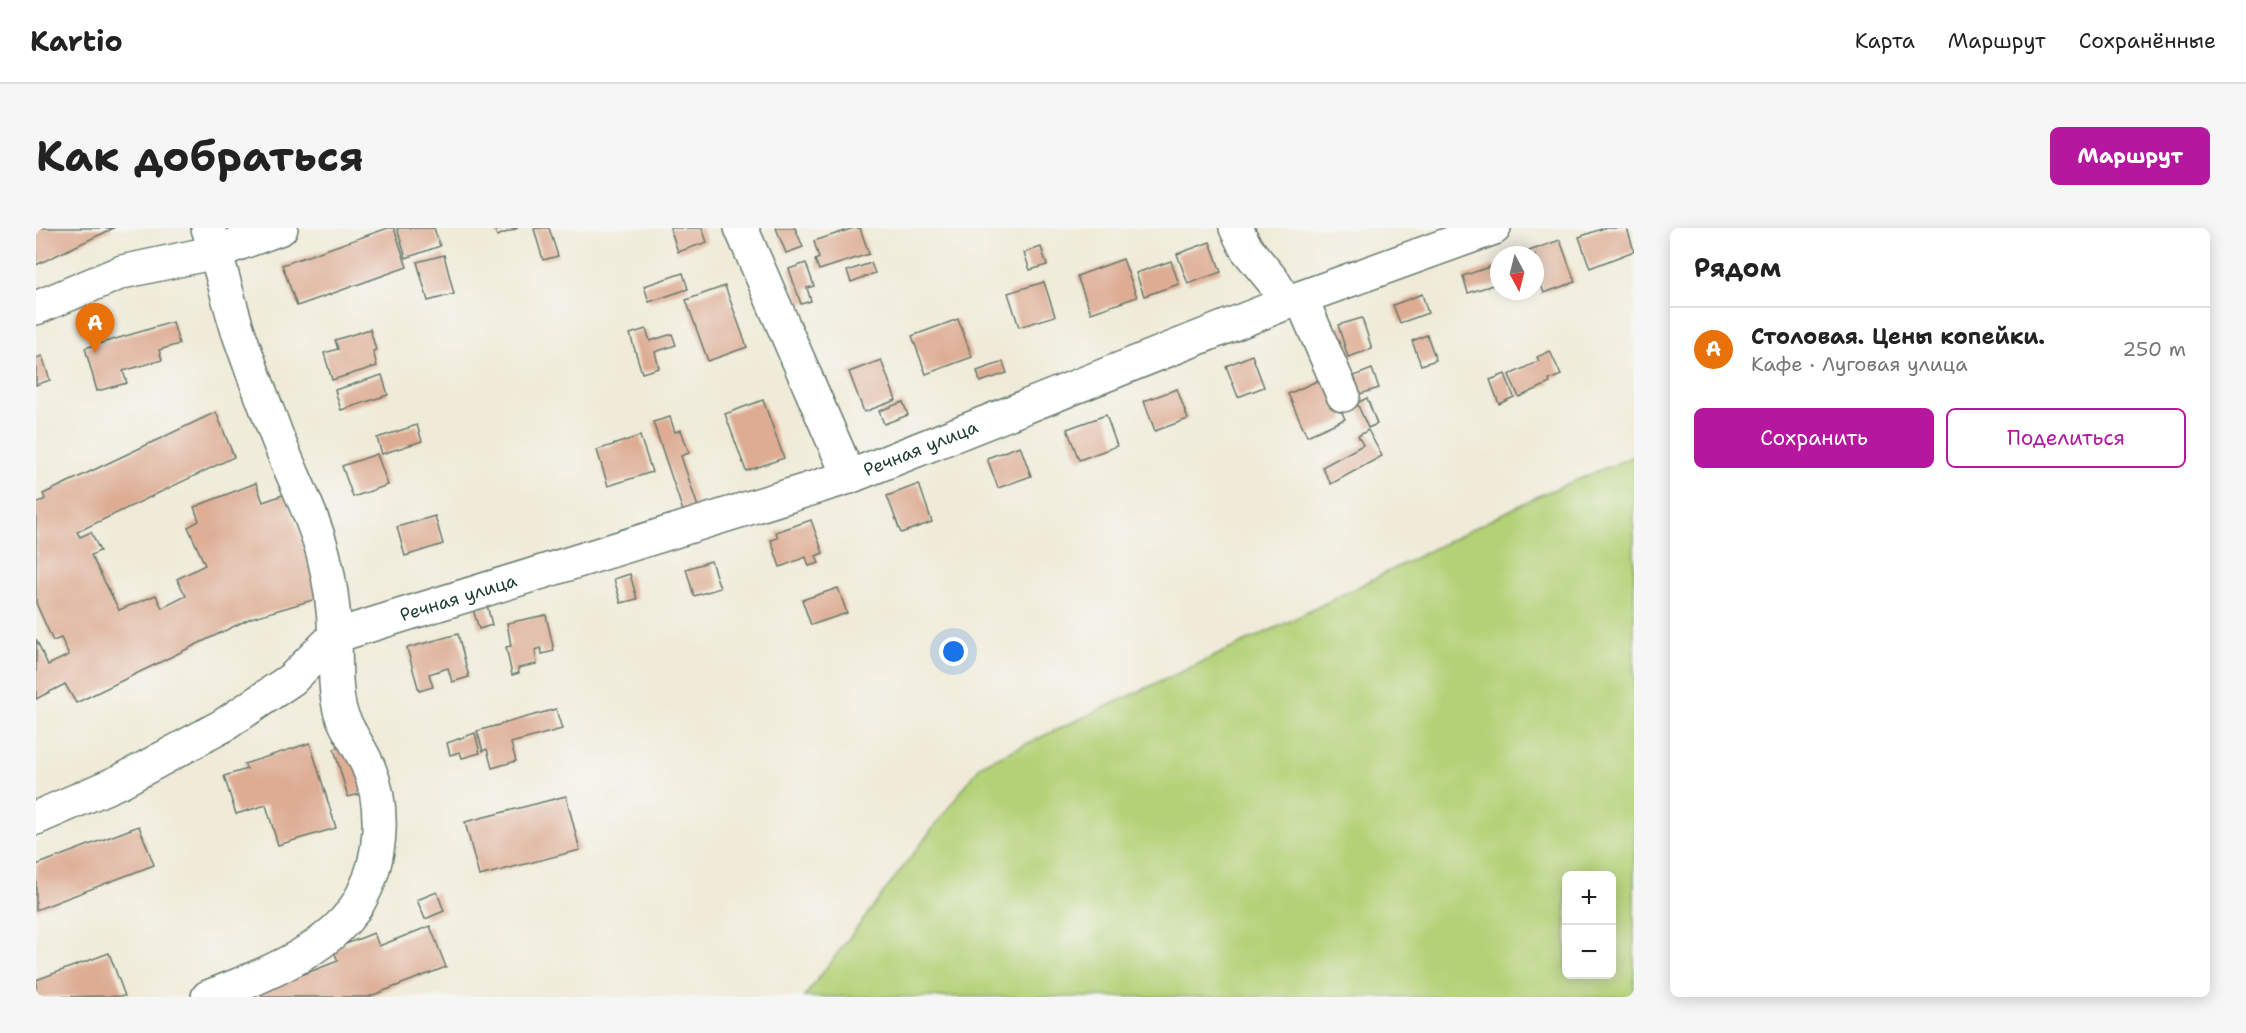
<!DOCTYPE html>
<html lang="ru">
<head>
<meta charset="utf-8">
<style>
	body { margin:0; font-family:"Shantell Sans",sans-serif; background:#f6f6f6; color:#222 }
	.controls { position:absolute; right:18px; bottom:18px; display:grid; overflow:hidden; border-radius:9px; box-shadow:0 3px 15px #0003 }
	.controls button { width:54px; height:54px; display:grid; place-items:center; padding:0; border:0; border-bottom:2px solid #e0e0e0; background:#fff; color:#222; font:30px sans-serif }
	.compass { position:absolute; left:1454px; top:18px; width:54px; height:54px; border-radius:50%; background:#fff; box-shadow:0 3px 15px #0003; rotate:173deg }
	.you { position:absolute; left:918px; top:424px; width:21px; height:21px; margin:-15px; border:4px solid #fff; border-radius:50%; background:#1a73e8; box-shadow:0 0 0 9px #1a73e833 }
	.badge { display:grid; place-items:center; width:39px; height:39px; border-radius:50%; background:#b5179e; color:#fff; font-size:20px; font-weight:700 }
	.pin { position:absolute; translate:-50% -50px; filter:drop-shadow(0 2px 3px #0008) }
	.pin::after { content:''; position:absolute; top:32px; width:21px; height:18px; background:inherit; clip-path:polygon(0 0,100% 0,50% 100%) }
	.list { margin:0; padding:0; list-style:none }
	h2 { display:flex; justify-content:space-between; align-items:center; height:78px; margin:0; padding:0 24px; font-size:26px }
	h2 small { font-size:20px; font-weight:400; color:#767676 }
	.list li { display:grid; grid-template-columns:39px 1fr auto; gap:18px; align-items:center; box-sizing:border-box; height:84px; padding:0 24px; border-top:2px solid #e0e0e0 }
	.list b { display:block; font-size:22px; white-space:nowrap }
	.list p { margin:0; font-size:20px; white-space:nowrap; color:#767676 }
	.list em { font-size:20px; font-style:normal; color:#767676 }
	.actions { display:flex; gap:12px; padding:18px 24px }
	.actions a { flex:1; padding:14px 0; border:2px solid #b5179e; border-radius:9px; text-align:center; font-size:21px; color:#b5179e }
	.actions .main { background:#b5179e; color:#fff }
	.map { position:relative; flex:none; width:1598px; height:769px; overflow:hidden; border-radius:9px }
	header { display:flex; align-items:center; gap:36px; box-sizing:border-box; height:84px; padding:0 30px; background:#fff; border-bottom:2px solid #e0e0e0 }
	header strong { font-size:28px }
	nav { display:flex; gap:33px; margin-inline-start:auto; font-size:21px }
	.intro { display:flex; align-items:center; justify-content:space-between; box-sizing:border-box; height:144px; padding:0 36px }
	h1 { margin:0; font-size:42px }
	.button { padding:15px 27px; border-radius:9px; background:#b5179e; color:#fff; font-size:21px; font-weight:700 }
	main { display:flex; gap:36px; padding:0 36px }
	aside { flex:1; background:#fff; border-radius:9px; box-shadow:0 3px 15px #0003 }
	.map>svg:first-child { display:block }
</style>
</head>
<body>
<header>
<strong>Kartio</strong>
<nav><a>Карта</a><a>Маршрут</a><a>Сохранённые</a></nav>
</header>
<div class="intro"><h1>Как добраться</h1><a class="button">Маршрут</a></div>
<main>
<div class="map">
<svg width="1598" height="769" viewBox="0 0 1598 769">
	<rect width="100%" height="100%" fill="#f6f6f2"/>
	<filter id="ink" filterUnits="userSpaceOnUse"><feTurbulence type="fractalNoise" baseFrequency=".0167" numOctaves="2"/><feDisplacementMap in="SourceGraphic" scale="12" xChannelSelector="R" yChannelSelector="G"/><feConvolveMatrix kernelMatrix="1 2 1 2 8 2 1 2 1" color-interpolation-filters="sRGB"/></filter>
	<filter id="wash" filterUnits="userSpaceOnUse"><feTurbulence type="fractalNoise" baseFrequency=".008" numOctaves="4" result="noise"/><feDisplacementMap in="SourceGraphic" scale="24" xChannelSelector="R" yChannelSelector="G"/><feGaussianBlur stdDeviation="1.35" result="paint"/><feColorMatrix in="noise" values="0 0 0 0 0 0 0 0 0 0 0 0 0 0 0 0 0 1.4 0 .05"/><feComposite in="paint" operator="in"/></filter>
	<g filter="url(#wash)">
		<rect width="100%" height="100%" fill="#f0ebd8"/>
		<!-- green -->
		<path fill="#b4d177" stroke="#6a8756" stroke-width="1.5" fill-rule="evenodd" d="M1598,228V769H768L945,537L1252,394L1502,268ZM1530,648H1576V746H1530Z"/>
		<g id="blocks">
			<!-- building -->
			<g fill="#ddac93">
				<path d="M0,0H78L0,37Z"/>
				<path d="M352,0H358L371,39L261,78L246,37Z"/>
				<path d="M361,0H398L404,18L370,30Z"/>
				<path d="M458,0H482L461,8Z"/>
				<path d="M502,0H513L522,28L507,32L498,1Z"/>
				<path d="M634,0H666L671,14L642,24Z"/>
				<path d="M740,0H759L767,19L750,25Z"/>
				<path d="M818,0H824L833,26L783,42L779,32L783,30L778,13Z"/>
				<path d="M1568,0H1591L1598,23L1554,40L1543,9Z"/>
				<path d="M1524,12L1539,54L1508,65L1499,40V27H1494L1493,23Z"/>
				<path d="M1174,14L1185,44L1152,56L1141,26Z"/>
				<path d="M1005,19L1011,37L994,42L988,25Z"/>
				<path d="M408,27L418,66L392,73L381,34Z"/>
				<path d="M1087,31L1101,69L1055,85L1041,48Z"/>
				<path d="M1135,33L1143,56L1108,68L1100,45Z"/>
				<path d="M770,35L778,58L771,60L775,73L765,76L753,41Z"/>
				<path d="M835,35L839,45L815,54L811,43Z"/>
				<path d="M1459,37L1463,55L1432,65L1427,48Z"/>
				<path d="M647,45L652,61L613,74L608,58Z"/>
				<path d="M1008,54L1019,88L983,99L972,65Z"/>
				<path d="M689,58L711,119L672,133L650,72Z"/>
				<path d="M1386,66L1392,85L1364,95L1357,77Z"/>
				<path d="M1326,90L1336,121L1312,129L1302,97Z"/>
				<path d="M922,91L936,129L890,146L876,108Z"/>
				<path d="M137,94L143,116L123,122L126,132L87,143L91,155L61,163L49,120Z"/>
				<path d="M334,101L340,122L337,123L341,138L296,152L288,125L302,121L299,112Z"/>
				<path d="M610,101L614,113L636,106L640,117L619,124L623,140L606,145L594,106Z"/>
				<path d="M1391,107L1400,132L1385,137L1376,113Z"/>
				<path d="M1514,123L1525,147L1513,152L1514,155L1483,169L1473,147L1503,133L1501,129Z"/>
				<path d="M1216,127L1228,159L1202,169L1190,138Z"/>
				<path d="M6,128L14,152L0,157V130Z"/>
				<path d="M845,132L860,172L828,184L813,144Z"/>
				<path d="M967,134L971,145L944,154L941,143Z"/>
				<path d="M1336,141L1343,160L1324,166L1318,148Z"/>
				<path d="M1469,146L1478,169L1463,176L1454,152Z"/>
				<path d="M346,147L352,167L305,182L299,162Z"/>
				<path d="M1290,149L1309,191L1271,208L1252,166Z"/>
				<path d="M1141,161L1152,191L1119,203L1108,173Z"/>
				<path d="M1331,170L1341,196L1332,200L1321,175Z"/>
				<path d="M727,172L748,230L710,243L689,186Z"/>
				<path d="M867,174L872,187L848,196L843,183Z"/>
				<path d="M180,184L198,229L41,304L44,309L55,304L64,323L55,327L83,382L120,367L126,380L150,368L141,351L169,337L152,299L163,293L158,279L220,255L227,274L249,266L287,369L215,390L40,475L29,456L0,471V411L12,437L33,427L25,410L17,413L0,375V276L9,271L7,266Z"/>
				<path d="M1070,187L1081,218L1043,232L1031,201Z"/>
				<path d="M634,189L639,204L645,202L653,225L645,228L662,279L647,283L617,194Z"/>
				<path d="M381,197L386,213L346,226L341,210Z"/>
				<path d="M1332,202L1346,228L1295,256L1286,239L1327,217L1322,208Z"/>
				<path d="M604,208L616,244L572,258L561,222Z"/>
				<path d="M984,218L995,248L962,260L951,230Z"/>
				<path d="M341,226L352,257L317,269L306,238Z"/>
				<path d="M883,256L896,294L865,305L851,268Z"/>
				<path d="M399,288L407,316L369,328L361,299Z"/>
				<path d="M775,292L787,325L780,328L783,335L773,338L770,329L744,339L735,312L742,310L740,304Z"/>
				<path d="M675,333L684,360L658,368L650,341Z"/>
				<path d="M594,346L601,371L585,375L578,351Z"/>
				<path d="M802,360L811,385L775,397L766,372Z"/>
				<path d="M451,377L456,397L443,401L437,381Z"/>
				<path d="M510,387L518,423L506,426L505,420L499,422L501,436L482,440L483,445L476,447L470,419L475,418L471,395Z"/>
				<path d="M422,406L433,449L416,454L412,440L393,446L397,459L383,463L371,420Z"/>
				<path d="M520,481L526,501L475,515L480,533L456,540L451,521L447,523L441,503Z"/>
				<path d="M439,505L444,525L426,530L424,524L414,527L411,515Z"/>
				<path d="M274,515L300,600L242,617L230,577L200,586L188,548L211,541L208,536Z"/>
				<path d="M317,515L331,564L312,569L298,521Z"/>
				<path d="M530,568L544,622L443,648L429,594Z"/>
				<path d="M103,598L118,637L0,682V637Z"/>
				<path d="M401,664L408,683L389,691L381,672Z"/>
				<path d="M394,698L410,739L332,769H226L223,763L302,733L297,721L338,705L343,718Z"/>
				<path d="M73,725L89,768L0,769V752Z"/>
			</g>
		</g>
	</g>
	<g filter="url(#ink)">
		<use href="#blocks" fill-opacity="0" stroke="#687a6d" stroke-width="1.5"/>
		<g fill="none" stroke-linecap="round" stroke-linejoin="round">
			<defs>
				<g id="minor">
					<path d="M172,0C183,33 191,67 201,100C213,136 227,171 240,206C255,246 276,284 287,325C294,352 298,382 299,410C300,434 298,458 304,482C308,498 325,521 332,538C349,577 346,629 327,666C302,720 225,749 172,769"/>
					<path d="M705,0L813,249"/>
					<path d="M1200,0L1210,20L1237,53L1250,75"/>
					<path d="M1265,70L1307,167"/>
					<path d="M0,80L86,44L180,24L245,0"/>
					<path id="s1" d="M0,590L85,553L188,497L256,451L299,408L813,249L1250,75L1458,0"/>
				</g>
			</defs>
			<!-- minor casing -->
			<use href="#minor" stroke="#687a6d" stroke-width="36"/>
			<!-- minor -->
			<use href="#minor" stroke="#fff" stroke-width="33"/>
		</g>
	</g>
	<g text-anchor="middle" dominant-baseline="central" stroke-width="5" stroke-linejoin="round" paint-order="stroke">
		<!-- street labels -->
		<g font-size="18" fill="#1f3d34" stroke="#f6f6f2">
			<text stroke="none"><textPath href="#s1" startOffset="968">Речная улица</textPath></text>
			<text stroke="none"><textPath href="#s1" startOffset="482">Речная улица</textPath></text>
		</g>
	</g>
</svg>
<div class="controls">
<button>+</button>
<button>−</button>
</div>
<svg class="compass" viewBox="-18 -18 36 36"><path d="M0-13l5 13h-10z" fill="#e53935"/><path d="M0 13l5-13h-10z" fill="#767676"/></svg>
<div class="you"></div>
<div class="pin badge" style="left:59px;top:125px;background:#e8710a">A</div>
</div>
<aside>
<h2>Рядом<small></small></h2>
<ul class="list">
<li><span class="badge" style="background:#e8710a">A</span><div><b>Столовая. Цены копейки.</b><p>Кафе · Луговая улица</p></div><em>250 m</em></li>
</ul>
<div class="actions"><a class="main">Сохранить</a><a>Поделиться</a></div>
</aside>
</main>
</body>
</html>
